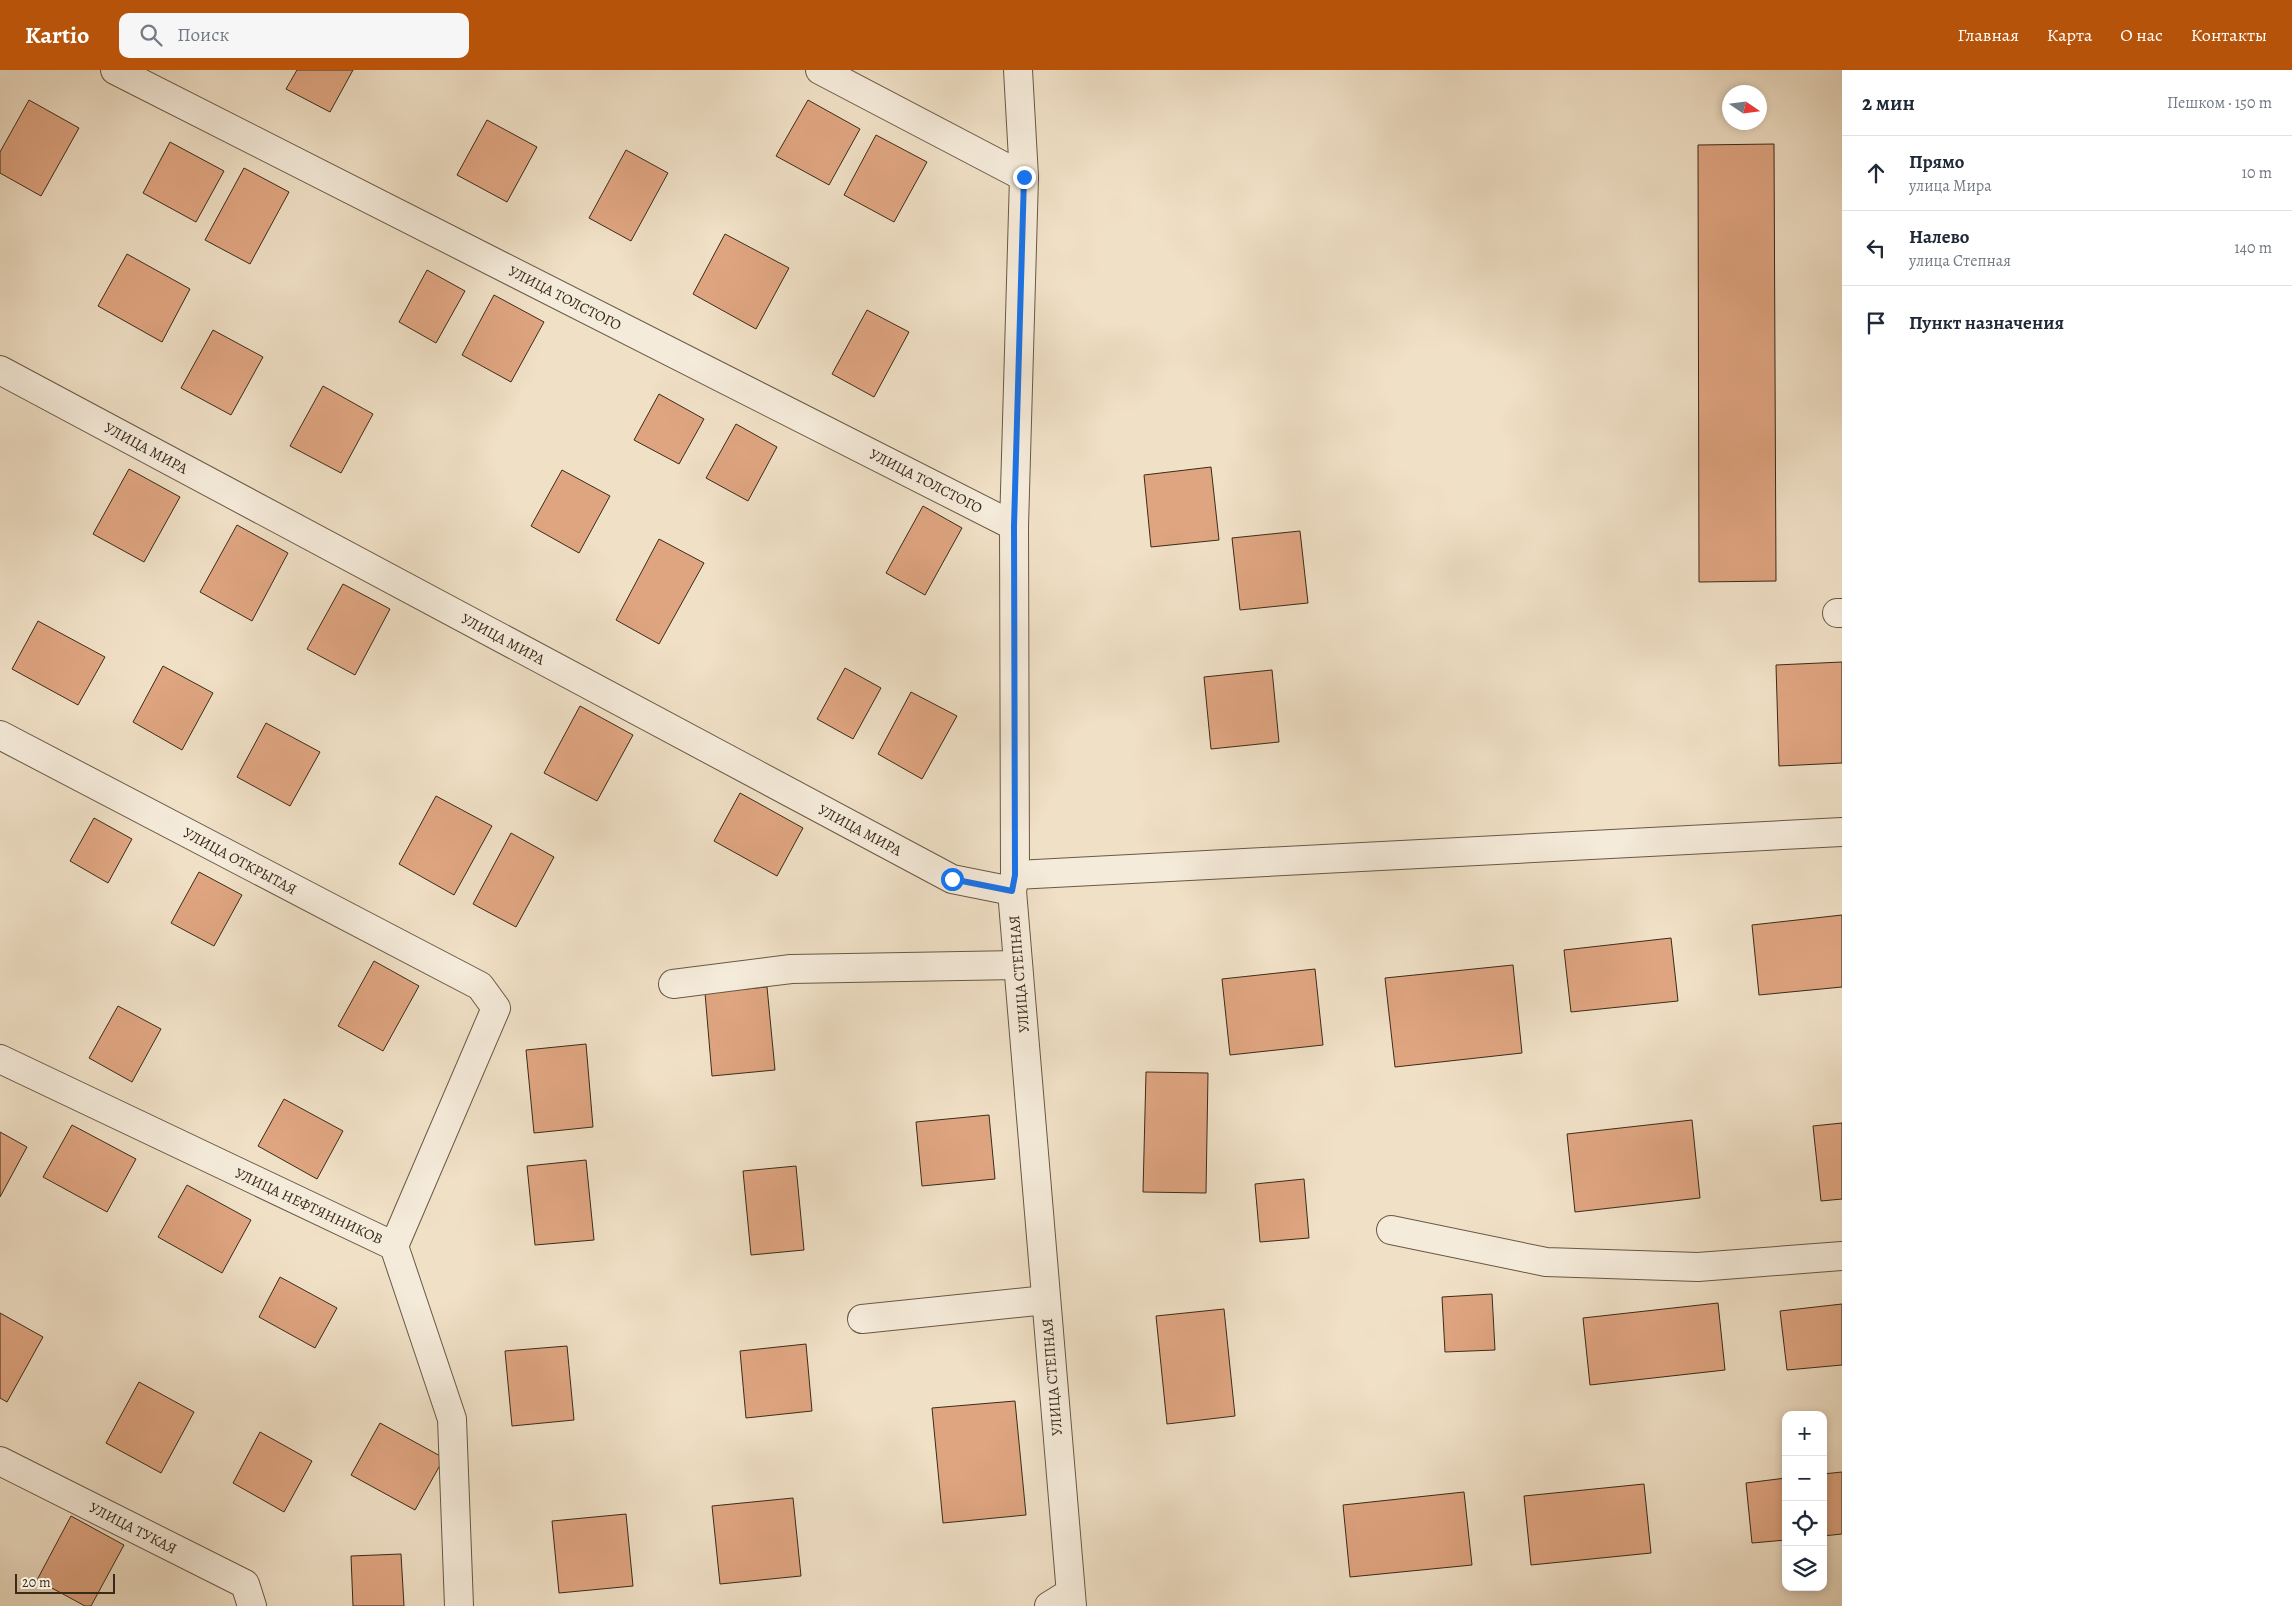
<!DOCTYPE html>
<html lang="ru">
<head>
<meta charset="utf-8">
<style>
	body { margin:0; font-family:Alegreya,serif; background:#f6f6f7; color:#1f2937 }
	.controls { position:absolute; right:15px; bottom:15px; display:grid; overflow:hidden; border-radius:10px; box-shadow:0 2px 8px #0003 }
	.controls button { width:45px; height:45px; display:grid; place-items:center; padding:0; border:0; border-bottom:1px solid #e0e1e3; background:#fff; color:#1f2937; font:25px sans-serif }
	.compass { position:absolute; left:1722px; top:15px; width:45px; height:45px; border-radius:50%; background:#fff; box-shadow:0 2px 8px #0003; rotate:103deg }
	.scale { position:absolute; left:15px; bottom:12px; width:100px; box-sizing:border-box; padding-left:5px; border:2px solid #3a2b19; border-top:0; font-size:14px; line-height:18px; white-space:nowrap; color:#3a2b19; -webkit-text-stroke:4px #f5ebda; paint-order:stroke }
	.stop { position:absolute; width:15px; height:15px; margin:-11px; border:4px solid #1a73e8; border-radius:50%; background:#fff }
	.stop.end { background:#1a73e8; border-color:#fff; box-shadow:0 1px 5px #0008 }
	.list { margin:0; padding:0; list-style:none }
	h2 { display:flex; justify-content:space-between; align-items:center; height:65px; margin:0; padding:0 20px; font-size:21px }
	h2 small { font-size:16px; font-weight:400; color:#747a83 }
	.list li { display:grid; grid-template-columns:32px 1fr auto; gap:15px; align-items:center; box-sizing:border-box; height:75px; padding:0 20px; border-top:1px solid #e0e1e3 }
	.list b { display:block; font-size:19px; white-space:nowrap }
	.list p { margin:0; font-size:16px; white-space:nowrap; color:#747a83 }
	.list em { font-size:16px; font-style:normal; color:#747a83 }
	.icon { flex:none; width:28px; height:28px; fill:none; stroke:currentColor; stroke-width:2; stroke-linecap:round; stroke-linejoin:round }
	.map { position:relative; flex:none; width:1842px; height:1536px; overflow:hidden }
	header { display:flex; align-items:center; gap:30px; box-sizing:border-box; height:70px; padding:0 25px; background:#b45309; color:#fff }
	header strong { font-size:24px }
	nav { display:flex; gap:28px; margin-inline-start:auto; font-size:18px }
	.search { width:350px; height:45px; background:#f6f6f7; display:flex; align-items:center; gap:12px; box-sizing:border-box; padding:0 18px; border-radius:10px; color:#747a83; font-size:19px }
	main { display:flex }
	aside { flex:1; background:#fff }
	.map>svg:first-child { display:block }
</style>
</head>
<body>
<header>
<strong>Kartio</strong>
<div class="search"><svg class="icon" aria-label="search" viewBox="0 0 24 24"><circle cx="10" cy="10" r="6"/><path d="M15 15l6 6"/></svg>Поиск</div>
<nav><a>Главная</a><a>Карта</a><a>О нас</a><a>Контакты</a></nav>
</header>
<main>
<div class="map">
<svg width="1842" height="1536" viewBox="0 0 1842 1536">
	<rect width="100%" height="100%" fill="#f0e0c6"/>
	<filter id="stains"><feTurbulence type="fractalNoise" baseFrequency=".004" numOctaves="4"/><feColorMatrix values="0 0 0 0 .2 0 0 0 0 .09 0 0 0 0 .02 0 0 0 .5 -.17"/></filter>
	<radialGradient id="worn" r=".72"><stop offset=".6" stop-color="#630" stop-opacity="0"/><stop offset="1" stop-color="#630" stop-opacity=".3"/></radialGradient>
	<!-- building -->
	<g fill="#dfa581" stroke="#3a2b19">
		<path d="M297,0H353L330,42L286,19Z"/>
		<path d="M29,30L79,58L41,126L0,103V82Z"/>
		<path d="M808,30L860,59L829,115L776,86Z"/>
		<path d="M487,50L537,77L507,132L457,105Z"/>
		<path d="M876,65L927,92L894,152L844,125Z"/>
		<path d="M170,72L224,101L196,152L143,123Z"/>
		<path d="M1774,74L1776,511L1699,512L1698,75Z"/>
		<path d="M626,80L668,103L631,171L589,148Z"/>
		<path d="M244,98L289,122L250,194L205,170Z"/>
		<path d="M725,164L789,198L756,259L693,224Z"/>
		<path d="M127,184L190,219L162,272L98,236Z"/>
		<path d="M427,200L465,221L436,273L399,252Z"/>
		<path d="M494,225L544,252L511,312L462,285Z"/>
		<path d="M867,240L909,262L874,327L832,304Z"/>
		<path d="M213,260L263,287L231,345L181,318Z"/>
		<path d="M323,316L373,344L341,403L290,376Z"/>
		<path d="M659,324L704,349L679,394L634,370Z"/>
		<path d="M736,354L777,377L748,431L706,408Z"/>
		<path d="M1211,397L1219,470L1151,477L1144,405Z"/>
		<path d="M129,399L180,427L144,492L93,464Z"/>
		<path d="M562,400L610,426L579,483L531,456Z"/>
		<path d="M923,436L962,458L925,525L886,503Z"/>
		<path d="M237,455L288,483L252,551L200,522Z"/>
		<path d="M1300,461L1308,533L1240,540L1232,468Z"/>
		<path d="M659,469L704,493L659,574L616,550Z"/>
		<path d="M343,514L390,539L355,605L307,579Z"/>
		<path d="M38,551L105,587L78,635L12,599Z"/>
		<path d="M1842,592V693L1779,696L1776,595Z"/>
		<path d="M163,596L213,623L182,680L133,652Z"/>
		<path d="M845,598L881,618L853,669L817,649Z"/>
		<path d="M1272,600L1279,672L1211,679L1204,607Z"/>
		<path d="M911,622L957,646L922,709L878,684Z"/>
		<path d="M580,636L633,665L597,731L544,703Z"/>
		<path d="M266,653L320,682L290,736L237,707Z"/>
		<path d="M740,723L803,758L777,806L714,771Z"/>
		<path d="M436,726L492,756L454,825L399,794Z"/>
		<path d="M94,748L132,769L108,813L70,791Z"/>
		<path d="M511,763L554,787L516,857L473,834Z"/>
		<path d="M199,802L242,825L214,876L171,853Z"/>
		<path d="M1842,845V917L1759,925L1752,855Z"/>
		<path d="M1671,868L1678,931L1571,942L1564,880Z"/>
		<path d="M374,891L419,916L383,981L338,956Z"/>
		<path d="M1513,895L1522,983L1395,997L1385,908Z"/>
		<path d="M1315,899L1323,975L1230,985L1222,909Z"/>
		<path d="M767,917L775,1000L712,1006L705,923Z"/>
		<path d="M118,936L161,959L132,1012L89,988Z"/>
		<path d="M586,974L593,1057L534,1063L526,980Z"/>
		<path d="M1146,1002L1208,1003L1206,1123L1143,1122Z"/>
		<path d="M284,1029L343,1061L317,1109L258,1076Z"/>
		<path d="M989,1045L995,1109L922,1116L916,1052Z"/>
		<path d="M1692,1050L1700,1128L1575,1142L1567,1064Z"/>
		<path d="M1842,1053V1129L1821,1131L1813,1056Z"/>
		<path d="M72,1055L136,1089L107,1142L43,1107Z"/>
		<path d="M0,1062L27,1077L0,1127Z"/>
		<path d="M586,1090L594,1170L535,1175L527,1096Z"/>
		<path d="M796,1096L804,1180L751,1185L743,1101Z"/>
		<path d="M1304,1109L1309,1168L1260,1172L1255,1114Z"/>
		<path d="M187,1115L251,1150L222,1203L158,1167Z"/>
		<path d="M280,1207L337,1238L315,1278L259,1247Z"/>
		<path d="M1492,1224L1495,1280L1445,1282L1442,1227Z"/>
		<path d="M1718,1233L1725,1300L1590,1315L1583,1248Z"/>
		<path d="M1842,1234V1295L1787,1300L1780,1241Z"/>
		<path d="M1224,1239L1235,1346L1167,1354L1156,1246Z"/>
		<path d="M0,1243L43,1267L7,1332L0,1328Z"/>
		<path d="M806,1274L812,1341L746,1348L740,1281Z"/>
		<path d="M567,1276L574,1350L512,1356L505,1281Z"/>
		<path d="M139,1312L194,1342L161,1403L106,1373Z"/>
		<path d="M1015,1331L1026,1445L943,1453L932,1338Z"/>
		<path d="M380,1353L444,1388L415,1440L351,1405Z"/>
		<path d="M260,1362L312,1391L284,1442L233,1413Z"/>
		<path d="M1842,1402V1464L1823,1466V1404Z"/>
		<path d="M1786,1408V1470L1752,1473L1746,1413Z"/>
		<path d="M1644,1414L1651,1483L1531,1495L1524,1426Z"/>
		<path d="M1464,1422L1472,1495L1350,1507L1343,1435Z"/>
		<path d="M793,1428L801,1506L720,1514L712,1436Z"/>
		<path d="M626,1444L633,1516L559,1523L552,1451Z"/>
		<path d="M71,1446L124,1475L91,1536H85L37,1510Z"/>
		<path d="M401,1484L404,1536H353L351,1486Z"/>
	</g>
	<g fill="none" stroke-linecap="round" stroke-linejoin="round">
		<defs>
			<g id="minor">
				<path d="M115,0L1014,456"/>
				<path d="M820,0L1024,107"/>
				<path d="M1018,0L1024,107L1014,456L1015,805L1012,821L1072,1536"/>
				<path d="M0,300L952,809L1012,821"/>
				<path d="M1837,543H1842"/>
				<path d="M0,665L480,916L496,938L394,1176"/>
				<path d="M1015,805L1842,762"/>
				<path d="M673,914L791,899L1018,895"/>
				<path d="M0,989L394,1176L452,1349L459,1536"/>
				<path d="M1391,1160L1546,1192L1698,1197L1842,1186"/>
				<path d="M862,1249L1046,1230"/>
				<path d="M0,1391L245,1514L252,1536"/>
				<path d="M1049,1536L1070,1523"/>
			</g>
		</defs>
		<!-- minor casing -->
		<use href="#minor" stroke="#685844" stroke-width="30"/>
		<!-- minor -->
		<use href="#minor" stroke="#f5ebda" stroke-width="28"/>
	</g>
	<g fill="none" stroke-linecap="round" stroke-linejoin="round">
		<!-- route -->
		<path stroke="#1a73e8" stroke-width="6" d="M952,809L1012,821L1015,805L1014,456L1024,107"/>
	</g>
	<g text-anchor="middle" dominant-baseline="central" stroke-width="5" stroke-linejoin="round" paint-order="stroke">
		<!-- street labels -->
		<g font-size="15" fill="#3a2b19" stroke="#f5ebda">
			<text transform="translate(565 228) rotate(27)">УЛИЦА ТОЛСТОГО</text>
			<text transform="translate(146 378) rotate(28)">УЛИЦА МИРА</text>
			<text transform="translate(926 411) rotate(27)">УЛИЦА ТОЛСТОГО</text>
			<text transform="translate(503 569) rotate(28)">УЛИЦА МИРА</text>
			<text transform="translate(860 760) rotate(28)">УЛИЦА МИРА</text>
			<text transform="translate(240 791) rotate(28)">УЛИЦА ОТКРЫТАЯ</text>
			<text transform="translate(1019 904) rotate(-95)">УЛИЦА СТЕПНАЯ</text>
			<text transform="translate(309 1136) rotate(25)">УЛИЦА НЕФТЯННИКОВ</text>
			<text transform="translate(1052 1307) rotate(-95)">УЛИЦА СТЕПНАЯ</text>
			<text transform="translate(133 1458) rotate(27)">УЛИЦА ТУКАЯ</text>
		</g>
	</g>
	<rect width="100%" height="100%" filter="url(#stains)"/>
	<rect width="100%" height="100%" fill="url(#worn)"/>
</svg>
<div class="controls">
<button>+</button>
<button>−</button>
<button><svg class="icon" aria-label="locate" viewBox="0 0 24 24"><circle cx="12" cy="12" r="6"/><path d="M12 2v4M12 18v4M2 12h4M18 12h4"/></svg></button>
<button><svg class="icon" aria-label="layers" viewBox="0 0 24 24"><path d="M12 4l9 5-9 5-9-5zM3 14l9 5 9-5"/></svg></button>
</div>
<svg class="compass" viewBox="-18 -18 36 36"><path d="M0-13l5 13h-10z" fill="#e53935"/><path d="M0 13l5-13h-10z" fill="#747a83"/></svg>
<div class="scale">20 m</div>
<div class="stop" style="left:952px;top:809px"></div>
<div class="stop end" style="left:1024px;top:107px"></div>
</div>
<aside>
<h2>2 мин<small>Пешком · 150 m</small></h2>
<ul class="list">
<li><svg class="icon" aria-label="ahead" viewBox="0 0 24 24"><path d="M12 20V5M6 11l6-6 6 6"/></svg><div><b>Прямо</b><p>улица Мира</p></div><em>10 m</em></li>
<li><svg class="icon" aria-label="left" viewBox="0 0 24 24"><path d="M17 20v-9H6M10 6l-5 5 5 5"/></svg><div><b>Налево</b><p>улица Степная</p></div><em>140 m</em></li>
<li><svg class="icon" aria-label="arrive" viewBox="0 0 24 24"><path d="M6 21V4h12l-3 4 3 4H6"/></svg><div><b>Пункт назначения</b></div></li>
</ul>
</aside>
</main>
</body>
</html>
